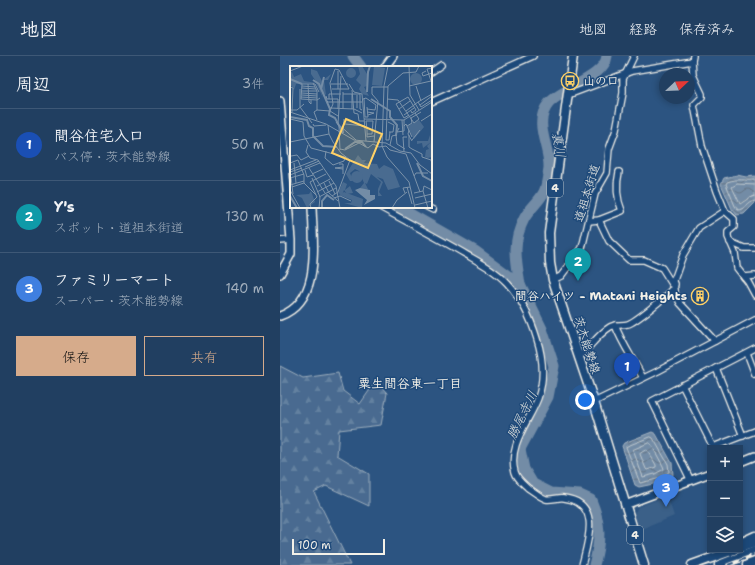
<!DOCTYPE html>
<html lang="ja">
<head>
<meta charset="utf-8">
<style>
	body { margin:0; font-family:"Shantell Sans","Klee One",sans-serif; background:#294667; color:#f1f3f6 }
	.controls { position:absolute; right:12px; bottom:12px; display:grid; overflow:hidden; border-radius:0px; box-shadow:0 2px 6px #0003 }
	.controls button { width:36px; height:36px; display:grid; place-items:center; padding:0; border:0; border-bottom:1px solid #3e5876; background:#213f61; color:#f1f3f6; font:20px sans-serif }
	.compass { position:absolute; left:379px; top:12px; width:36px; height:36px; border-radius:50%; background:#213f61; box-shadow:0 2px 6px #0003; rotate:67deg }
	.scale { position:absolute; left:12px; bottom:10px; width:93px; box-sizing:border-box; padding-left:4px; border:2px solid #f4f1e8; border-top:0; font-size:11px; line-height:14px; white-space:nowrap; color:#f4f1e8; -webkit-text-stroke:3px #1f4a7a; paint-order:stroke }
	.you { position:absolute; left:305px; top:344px; width:14px; height:14px; margin:-10px; border:3px solid #fff; border-radius:50%; background:#1a73e8; box-shadow:0 0 0 6px #1a73e833 }
	.badge { display:grid; place-items:center; width:26px; height:26px; border-radius:50%; background:#d6ab8b; color:#fff; font-size:13px; font-weight:700 }
	.pin { position:absolute; translate:-50% -33px; filter:drop-shadow(0 1px 2px #0008) }
	.pin::after { content:''; position:absolute; top:21px; width:14px; height:12px; background:inherit; clip-path:polygon(0 0,100% 0,50% 100%) }
	.list { margin:0; padding:0; list-style:none }
	h2 { display:flex; justify-content:space-between; align-items:center; height:52px; margin:0; padding:0 16px; font-size:17px }
	h2 small { font-size:13px; font-weight:400; color:#a2afbd }
	.list li { display:grid; grid-template-columns:26px 1fr auto; gap:12px; align-items:center; box-sizing:border-box; height:72px; padding:0 16px; border-top:1px solid #3e5876 }
	.list b { display:block; font-size:15px; white-space:nowrap }
	.list p { margin:0; font-size:13px; white-space:nowrap; color:#a2afbd }
	.list em { font-size:13px; font-style:normal; color:#a2afbd }
	.actions { display:flex; gap:8px; padding:12px 16px }
	.actions a { flex:1; padding:9px 0; border:1px solid #d6ab8b; border-radius:0px; text-align:center; font-size:14px; color:#d6ab8b }
	.actions .main { background:#d6ab8b; color:#111 }
	.icon { flex:none; width:22px; height:22px; fill:none; stroke:currentColor; stroke-width:2; stroke-linecap:round; stroke-linejoin:round }
	.map { position:relative; flex:none; width:475px; height:509px; overflow:hidden }
	header { display:flex; align-items:center; gap:24px; box-sizing:border-box; height:56px; padding:0 20px; background:#213f61; border-bottom:1px solid #3e5876 }
	header strong { font-size:19px }
	nav { display:flex; gap:22px; margin-inline-start:auto; font-size:14px }
	main { display:flex }
	aside { flex:1; background:#213f61 }
	.map>svg:first-child { display:block }
</style>
</head>
<body>
<header>
<strong>地図</strong>
<nav><a>地図</a><a>経路</a><a>保存済み</a></nav>
</header>
<main>
<aside>
<h2>周辺<small>3件</small></h2>
<ul class="list">
<li><span class="badge" style="background:#1a4fb4">1</span><div><b>間谷住宅入口</b><p>バス停 · 茨木能勢線</p></div><em>50 m</em></li>
<li><span class="badge" style="background:#0f9aa8">2</span><div><b>Y's</b><p>スポット · 道祖本街道</p></div><em>130 m</em></li>
<li><span class="badge" style="background:#3f7fe0">3</span><div><b>ファミリーマート</b><p>スーパー · 茨木能勢線</p></div><em>140 m</em></li>
</ul>
<div class="actions"><a class="main">保存</a><a>共有</a></div>
</aside>
<div class="map">
<svg width="475" height="509" viewBox="0 0 475 509">
	<defs>
		<pattern id="forest-firs" width="22" height="20" patternUnits="userSpaceOnUse"><rect width="22" height="20" fill="#496b90"/><path d="M5 1l3.5 6h-7zM16 11l3.5 6h-7z" fill="#6481a0"/></pattern>
		<pattern id="water-waves" width="16" height="10" patternUnits="userSpaceOnUse"><rect width="16" height="10" fill="#738ca6"/><path d="M0 5q4-4 8 0t8 0" fill="none" stroke="#647484"/></pattern>
	</defs>
	<rect width="100%" height="100%" fill="#2c5481"/>
	<filter id="ink" filterUnits="userSpaceOnUse"><feTurbulence type="fractalNoise" baseFrequency=".025" numOctaves="2"/><feDisplacementMap in="SourceGraphic" scale="8" xChannelSelector="R" yChannelSelector="G"/><feConvolveMatrix kernelMatrix="1 2 1 2 8 2 1 2 1" color-interpolation-filters="sRGB"/></filter>
	<g filter="url(#ink)">
		<!-- built -->
		<path fill="#3b6088" d="M387,440L394,460L360,474L354,458L358,451Z"/>
		<!-- forest -->
		<path fill="url(#forest-firs)" stroke="#9eaebc" d="M0,310L23,322L58,317L63,335L80,348L96,325L107,337L101,369L59,374L57,399L89,418V450L46,430L34,436L70,509H0Z"/>
		<!-- water -->
		<g fill="url(#water-waves)" stroke="#a7b4c0">
			<path d="M457,119L466,121L475,120V147L464,158L457,159L452,153L441,128L444,122Z"/>
			<path d="M372,376L376,378L392,407L393,419L378,427L359,431L355,429L342,390L344,387Z"/>
		</g>
		<g fill="none" stroke-linecap="round" stroke-linejoin="round">
			<!-- shore -->
			<g stroke="#c0c9ce" stroke-width="1">
				<path d="M475,124C464,125 459,122 447,126L446,128L455,150L458,154C466,154 468,146 475,145"/>
				<path d="M475,129L457,128L452,131L460,148L469,142L475,140"/>
				<path d="M371,381L373,382L388,408L389,416L377,423L360,427L346,391Z"/>
				<path d="M369,387L371,388L383,410L384,413L375,418L363,421L353,394Z"/>
				<path d="M366,394L368,395L376,409V411L367,414L366,413L360,398Z"/>
			</g>
			<!-- river -->
			<g stroke="#738ca6" stroke-width="11">
				<path d="M73,0L81,11"/>
				<path d="M118,151L195,195L240,228L262,273L274,310L268,341L240,393L244,413L253,428L271,437L300,439L311,444C321,468 321,484 314,509"/>
				<path d="M240,228C236,204 232,186 244,163C249,153 259,146 264,136C267,130 268,118 269,112C270,90 252,67 269,47C283,32 325,21 327,0"/>
			</g>
			<defs>
				<g id="minor">
					<path d="M412,5L413,19L422,38V41L414,49L422,90L437,135L445,155L454,163V171L448,176V181L455,197L457,212L468,226L475,239"/>
					<path d="M151,16L161,9"/>
					<path d="M288,39L352,15L412,5L413,0"/>
					<path d="M151,46L253,0"/>
					<path d="M100,151C129,167 158,182 187,199C201,207 216,215 227,227C241,242 251,263 257,283C263,302 265,322 258,342C250,364 227,390 235,416C237,423 243,427 248,432C253,435 261,442 266,443C272,444 279,441 284,442C322,447 308,485 302,509"/>
					<path d="M147,151L153,154"/>
					<path d="M319,164L329,185L349,204H364L382,212L392,228H395"/>
					<path d="M309,165L319,164L342,155C337,143 336,129 339,116"/>
					<path d="M0,185L11,184"/>
					<path d="M450,186L464,192H475"/>
					<path d="M464,221L475,220"/>
					<path d="M273,224L281,220L302,192L315,138L327,117L329,93L336,74L343,37V23L354,0"/>
					<path d="M335,269C342,288 354,304 363,322"/>
					<path d="M435,285L400,247L395,237L394,224L403,199L419,172L445,155"/>
					<path d="M467,297L475,318"/>
					<path d="M299,301C310,292 317,279 330,271C335,268 342,270 348,268C355,266 387,240 392,234H395"/>
					<path d="M436,312L463,380"/>
					<path d="M402,329L433,391L475,375"/>
					<path d="M314,346L378,315L475,264"/>
					<path d="M411,425L372,345L475,292"/>
				</g>
				<g id="tertiary">
					<path d="M105,11L113,0"/>
					<path d="M0,45L11,184V198L0,218"/>
					<path d="M0,260C42,245 33,187 32,151"/>
					<path d="M460,406L475,400"/>
					<path d="M345,449L430,417"/>
				</g>
				<g id="primary">
					<path d="M293,0L269,177L270,207L273,224L314,346L364,509"/>
					<path d="M460,487L475,480"/>
					<path d="M460,492L475,487"/>
					<path d="M412,509L454,494"/>
					<path d="M439,509L475,495"/>
					<path d="M467,509L475,506"/>
				</g>
			</defs>
			<!-- minor casing -->
			<use href="#minor" stroke="#f4f1e8" stroke-width="8"/>
			<!-- tertiary casing -->
			<use href="#tertiary" stroke="#f4f1e8" stroke-width="10"/>
			<!-- primary casing -->
			<use href="#primary" stroke="#f4f1e8" stroke-width="11"/>
			<!-- minor -->
			<use href="#minor" stroke="#1f4a7a" stroke-width="5.5"/>
			<!-- tertiary -->
			<use href="#tertiary" stroke="#1f4a7a" stroke-width="7"/>
			<!-- primary -->
			<use href="#primary" stroke="#1f4a7a" stroke-width="8"/>
			<defs>
				<path id="rail" d="M448,509L475,499"/>
			</defs>
			<!-- rail casing -->
			<use href="#rail" stroke="#f4f1e8" stroke-width="3.5"/>
			<!-- rail -->
			<use href="#rail" stroke="#1f4a7a" stroke-width="2" stroke-dasharray="6" stroke-linecap="butt"/>
		</g>
	</g>
	<!-- icons -->
	<defs>
		<symbol id="bus-ring" viewBox="-11 -11 22 22"><circle r="9.5" fill="#1f4a7a" stroke="#ffd166" stroke-width="1.5"/><path d="M-5-6H5V4H4V6H2V4H-2V6H-4V4H-5ZM-3.5-4V0h7V-4ZM-3.5 1.2v1.5H-2V1.2ZM2 1.2v1.5H3.5V1.2Z" fill="#ffd166"/></symbol>
		<symbol id="building-ring" viewBox="-11 -11 22 22"><circle r="9.5" fill="#1f4a7a" stroke="#ffd166" stroke-width="1.5"/><path d="M-4-6H4V6H1V3H-1V6H-4ZM-2.5-4.3h1.7v1.8h-1.7ZM.8-4.3h1.7v1.8H.8ZM-2.5-1h1.7V.8h-1.7ZM.8-1h1.7V.8H.8Z" fill="#ffd166"/></symbol>
	</defs>
	<g fill-rule="evenodd">
		<use href="#bus-ring" x="280" y="15" width="20" height="20"/>
		<use href="#building-ring" x="410" y="230" width="20" height="20"/>
	</g>
	<g text-anchor="middle" dominant-baseline="central" stroke-width="3" stroke-linejoin="round" paint-order="stroke">
		<!-- shield labels -->
		<g fill="#1f4a7a" stroke="#b4bfc7" stroke-width="1">
			<rect x="267" y="123" width="16" height="18" rx="3"/>
			<rect x="347" y="470" width="16" height="18" rx="3"/>
		</g>
		<g font-size="11" font-weight="bold" fill="#f4f1e8">
			<text x="275" y="132">4</text>
			<text x="355" y="479">4</text>
		</g>
		<!-- poi labels -->
		<g font-size="12" font-weight="bold" fill="#f4f1e8" stroke="#1f4a7a" text-anchor="start">
			<text x="303" y="25">山の口</text>
			<text x="407" y="240" text-anchor="end">間谷ハイツ - Matani Heights</text>
		</g>
		<!-- street labels -->
		<g font-size="12" fill="#f4f1e8" stroke="#1f4a7a">
			<text transform="translate(307 137) rotate(-73)">道祖本街道</text>
			<text transform="translate(307 289) rotate(72)">茨木能勢線</text>
		</g>
		<!-- water labels -->
		<g font-size="13" font-style="italic" fill="#dadddb" stroke="#1f4a7a">
			<text transform="translate(279 89) rotate(80)">裏川</text>
			<text transform="translate(242 359) rotate(-64)">勝尾寺川</text>
		</g>
		<!-- neighbourhood labels -->
		<g font-size="13" font-weight="bold" fill="#f4f1e8" stroke="#1f4a7a">
			<text x="130" y="327">粟生間谷東一丁目</text>
		</g>
	</g>
	<!-- overview -->
	<g transform="translate(10 10)">
		<rect width="142" height="142" fill="#2c5481"/>
		<path d="M68,0H72L77,8V20L74,21L79,30L72,28L69,23L71,19L66,14L70,8ZM21,3L27,5L32,15L41,8L38,14H34L36,29L31,25L33,32L26,17L6,18L4,24L0,18V7L2,6L4,11L11,8L14,15L27,17L21,8ZM129,54L134,61L124,73L117,60ZM140,69L142,91L138,92L135,91L136,84L139,83L137,80L141,76L133,82L132,77L127,78V75H138ZM68,89L72,94H76L74,97L87,98L89,103L94,99L103,103L110,121L98,124L93,113L87,111L93,116L89,126L92,130H88V123L91,116L81,108L77,118L75,117L78,123L76,125L70,122L74,117L69,105L65,103L60,107L63,115H60L56,108ZM54,126L73,133L72,142L54,137H61L62,134L49,129Z" fill="#496b90"/>
		<path d="M84,0L95,2L92,20L82,19ZM120 13a6 6 0 1 1 12 0a6 6 0 1 1-12 0ZM21,125L25,136L17,142L12,132L6,129L19,128Z" fill="#496b90"/>
		<path d="M56 7a5 5 0 1 1 10 0a5 5 0 1 1-10 0ZM61 111a6 6 0 1 1 12 0a6 6 0 1 1-12 0ZM53,116L57,118L55,124L60,120L63,127L57,128L54,124L52,129L48,127Z" fill="#496b90"/>
		<path d="M70,122L80,124V129H85V133L74,139L77,134L65,124Z" fill="#738ca6"/>
		<path fill="none" stroke="#738ca6" stroke-width="2" d="M0,13L12,18M23,14L29,18L40,43L39,49L45,52L53,67M31,23L34,11M77,26L78,6L80,0M81,33L100,45V51L107,59L106,70M0,51L17,54L19,60L23,62V70L33,80L47,81M55,83L65,76H72L76,81M127,97L133,110L142,115M0,130L7,142M32,142V135L37,129L44,134"/>
		<path fill="none" stroke="#7c93aa" stroke-width="1" d="M98,0L94,20L92,80L97,91L119,116L125,142M119,0L120,29L129,44M142,2L137,3L142,18M0,5L13,0M48,5V23M136,5L132,7L133,10L142,7M51,10L48,58L66,74M23,17L27,25V44L24,46L27,54M18,18L19,36L21,38V34M41,18H58M59,18L64,26L72,28L76,75M12,20L25,21M119,20L141,15M126,20L131,35M0,21L3,22L2,46M12,22L26,23M10,23V41M42,23H59M62,24L64,47L68,48L69,55H74M12,25H27M29,26L25,18H12L11,33L27,34L30,32M53,26V43M12,27L27,28M53,28H62V43M62,28H70V43L72,44M142,28L128,36L131,41L142,34M12,29L27,30M67,29V42M36,30L37,33H48V43M11,31L27,32M39,33V28H51M73,33L76,32L86,39L85,44L77,43M74,33L75,51H78L77,41M97,33L108,34L124,57L129,53L125,47M38,35L37,36H72M130,39L142,30M10,41L22,57M40,42L64,43L72,47M109,43L120,35M0,44H7L14,38M27,44L40,45L48,50M40,45L43,38L40,17L45,3L49,4L59,23M116,45L128,36M0,46L36,58L64,74L96,77L110,85L121,87L130,99L142,108M77,46L84,47L78,49M114,49L124,42M119,49L114,52L106,38L118,31L126,44L122,47L121,45M0,53L13,56L14,70L21,82L55,91L60,96M74,53L114,54L142,36M112,54L113,69M131,55L142,48M46,56L49,60L50,84M98,56L104,59L103,66H99M23,58L24,60L36,59M55,58L75,60M38,59L39,68L43,76L51,87L60,94L48,126L42,130M114,60L116,58L122,71M117,60L122,57L121,52L131,46M109,62L107,66L114,65V54M119,64L118,68L122,75M100,66L99,74H96L98,20L113,7L126,6L129,0M53,67L54,53M77,68H82L83,55H76L77,63V71L84,70M119,69V81L122,83M122,74L130,64M0,76L39,68M84,76L88,35L82,28V21H98M18,79L16,86L20,92L28,94L46,120L50,142M100,79L102,70L106,69L107,78L115,83M50,83L55,84L69,77L78,82L83,78L89,81L96,80L100,84L116,88M122,83L132,88V91L141,94L142,98M36,85L35,92L43,99L54,95L55,91M114,86L113,71H117M116,88L130,126M1,90L7,89L11,94L19,90M0,97L8,94L14,109V117L26,129M4,97L6,117M49,98H53V108M15,101L29,95M53,101L45,102L53,103M19,102L35,127M0,104L26,94M15,104L17,111L23,109M0,106L12,102M22,108L33,103M0,109L30,97M124,110L126,107H138M1,111L3,128M0,112L14,108M22,112L30,131L29,142M39,115L45,128M34,117L39,127L48,135M0,119L14,115M27,120L40,113M2,121L14,117M117,121L122,138M0,124L10,142M133,125L134,120L142,124M27,126L44,117M115,127L113,122L120,121M124,127L133,125L138,142M29,131L46,122M44,132L50,130L61,135M125,132L142,128M125,139L142,135M21,142L20,138L27,131L20,116L36,108M102,142L107,134L117,126"/>
		<path fill="#ffd166" fill-opacity="0.15" stroke="#ffd166" stroke-width="2" d="M56,53L92,68L78,102L42,87Z"/>
		<rect width="142" height="142" fill="none" stroke="#f4f1e8" stroke-width="2"/>
	</g>
</svg>
<div class="controls">
<button>+</button>
<button>−</button>
<button><svg class="icon" aria-label="layers" viewBox="0 0 24 24"><path d="M12 4l9 5-9 5-9-5zM3 14l9 5 9-5"/></svg></button>
</div>
<svg class="compass" viewBox="-18 -18 36 36"><path d="M0-13l5 13h-10z" fill="#e53935"/><path d="M0 13l5-13h-10z" fill="#a2afbd"/></svg>
<div class="scale">100 m</div>
<div class="you"></div>
<div class="pin badge" style="left:347px;top:330px;background:#1a4fb4">1</div>
<div class="pin badge" style="left:298px;top:225px;background:#0f9aa8">2</div>
<div class="pin badge" style="left:386px;top:451px;background:#3f7fe0">3</div>
</div>
</main>
</body>
</html>
